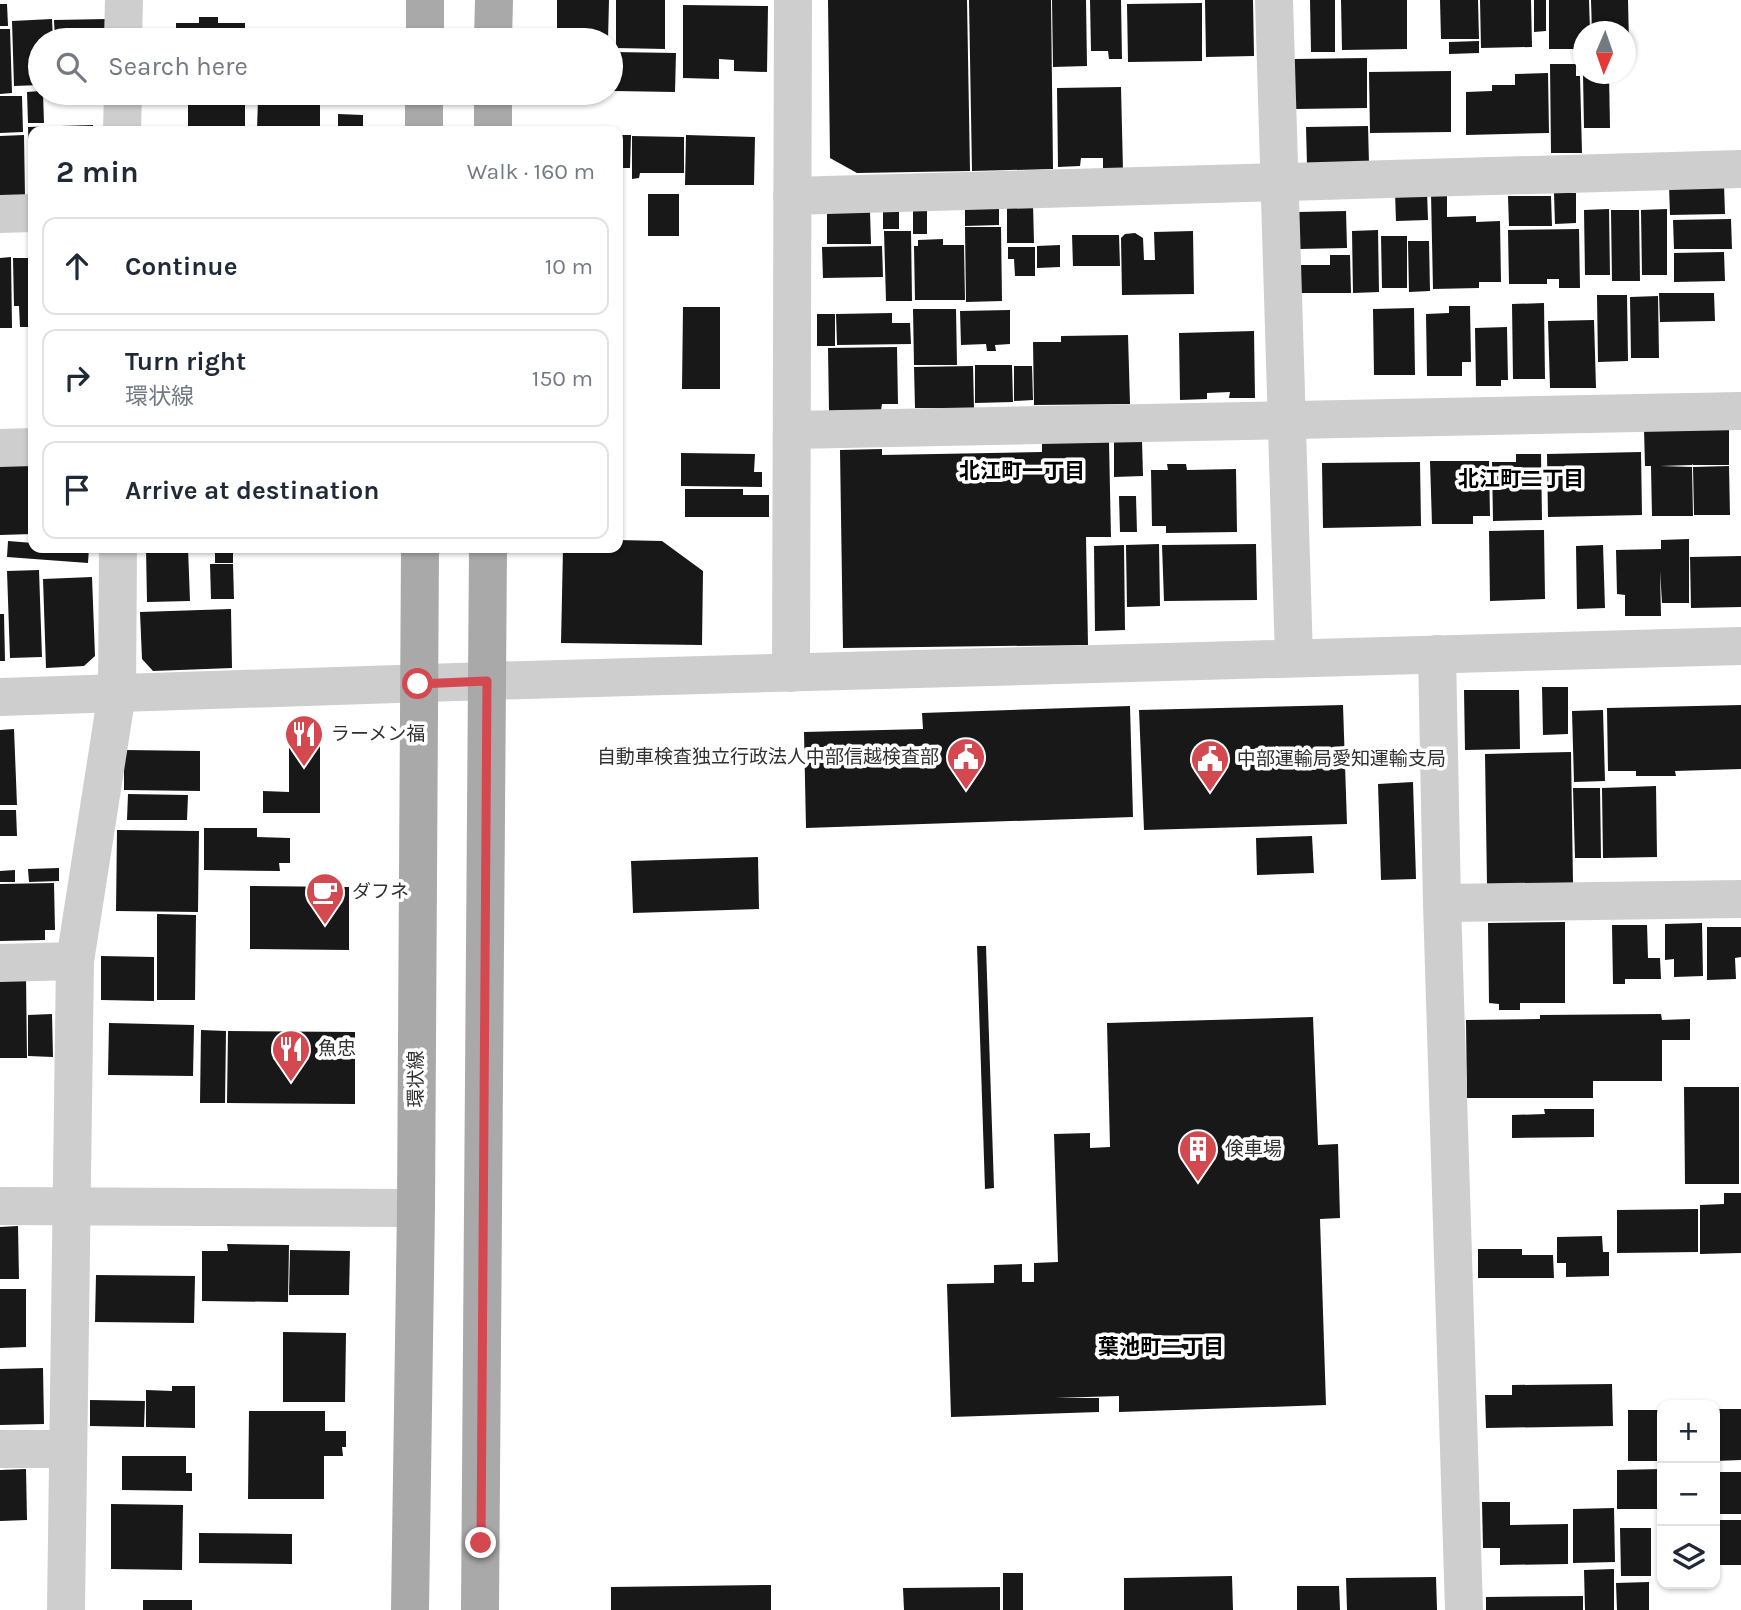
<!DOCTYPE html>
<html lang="en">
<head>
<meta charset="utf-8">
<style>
	body { margin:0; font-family:Karla,"Noto Sans JP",sans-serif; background:#f6f6f7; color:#1f2937 }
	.controls { position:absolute; right:21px; bottom:21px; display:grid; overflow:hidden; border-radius:14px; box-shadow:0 2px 5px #0004 }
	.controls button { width:63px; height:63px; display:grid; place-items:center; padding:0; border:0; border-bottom:2px solid #e0e1e3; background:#fff; color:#1f2937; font:35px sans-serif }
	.compass { position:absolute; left:1573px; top:21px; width:63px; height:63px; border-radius:50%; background:#fff; box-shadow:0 2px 5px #0004; rotate:182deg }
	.stop { position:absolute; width:21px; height:21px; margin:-16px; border:5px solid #d44850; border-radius:50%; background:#fff }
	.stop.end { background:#d44850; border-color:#fff; box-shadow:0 2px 7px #0008 }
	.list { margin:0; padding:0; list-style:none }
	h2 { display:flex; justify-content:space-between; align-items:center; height:91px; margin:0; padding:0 28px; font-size:30px }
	h2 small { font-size:23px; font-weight:400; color:#747a83 }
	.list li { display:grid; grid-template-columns:46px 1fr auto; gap:21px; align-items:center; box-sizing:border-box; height:98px; margin:0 14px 14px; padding:0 14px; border:2px solid #e0e1e3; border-radius:14px }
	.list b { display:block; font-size:26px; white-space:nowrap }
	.list p { margin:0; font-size:23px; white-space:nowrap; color:#747a83 }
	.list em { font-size:23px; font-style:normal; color:#747a83 }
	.icon { flex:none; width:38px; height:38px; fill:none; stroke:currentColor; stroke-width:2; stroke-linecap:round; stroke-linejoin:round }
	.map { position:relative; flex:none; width:1741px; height:1610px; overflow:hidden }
	.search { position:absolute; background:#fff; box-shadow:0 2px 5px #0004; left:28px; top:28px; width:595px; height:77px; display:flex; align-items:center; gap:18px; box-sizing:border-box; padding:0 24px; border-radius:38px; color:#747a83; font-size:26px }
	.panel { position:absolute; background:#fff; box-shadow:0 2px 5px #0004; left:28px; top:126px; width:595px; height:427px; border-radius:14px }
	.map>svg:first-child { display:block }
</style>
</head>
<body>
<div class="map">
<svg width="1741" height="1610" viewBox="0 0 1741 1610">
	<rect width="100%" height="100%" fill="#fff"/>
	<!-- building -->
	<g fill="#181818">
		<path d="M557,0H609L608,40H557Z"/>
		<path d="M616,0H665V49L616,48Z"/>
		<path d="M828,0H967L970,171L857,173L830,158Z"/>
		<path d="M969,0H1051L1053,169L972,171Z"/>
		<path d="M1052,0H1086L1087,66L1053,67Z"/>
		<path d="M1090,0H1121L1122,59H1109L1108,51H1091Z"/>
		<path d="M1205,0H1253L1254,56L1206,57Z"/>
		<path d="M1310,0H1335V52H1311Z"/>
		<path d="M1341,0H1407V49L1342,50Z"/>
		<path d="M1440,0H1478L1479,39H1441Z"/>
		<path d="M1480,0H1531L1532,47L1481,48Z"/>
		<path d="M1534,0H1546V31L1534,32Z"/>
		<path d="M1549,0H1589L1590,32H1583V49H1549Z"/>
		<path d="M1591,0H1628L1629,44H1626V32H1592Z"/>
		<path d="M1202,3V61L1128,62L1127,4Z"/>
		<path d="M0,4H7L8,26H0Z"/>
		<path d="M683,5L768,6L767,72L734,71V60L719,59V79L683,78Z"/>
		<path d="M199,17H218V23H245V40H176V23H199Z"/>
		<path d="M52,19L53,40H40V85L14,86L12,21Z"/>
		<path d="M107,19L108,40H55L54,20Z"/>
		<path d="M0,29H10L12,93L0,94Z"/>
		<path d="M1479,41V53L1449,54V42Z"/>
		<path d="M614,52L676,53L675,92L614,91Z"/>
		<path d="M1367,58V108L1295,109L1294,59Z"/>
		<path d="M1550,64H1576V76H1580L1582,153H1551Z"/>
		<path d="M1451,71V132L1370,133L1369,72Z"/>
		<path d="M1548,73L1549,133L1466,135V92L1492,91V85H1515V74Z"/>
		<path d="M1583,74H1609L1610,128H1584Z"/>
		<path d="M1121,87L1123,171L1103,172V158H1081L1080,166L1058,167L1057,88Z"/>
		<path d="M40,91L43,93L44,123H28L27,92Z"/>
		<path d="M152,93H245V131H188V102H152Z"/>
		<path d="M0,96H22L23,132L0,133Z"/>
		<path d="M258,98L320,99V131H257Z"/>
		<path d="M338,114L363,115V131H338Z"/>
		<path d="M93,125V131H33V195H30L28,127Z"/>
		<path d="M1368,126L1369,164L1307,165L1306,127Z"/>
		<path d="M24,135L25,197H0V136Z"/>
		<path d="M618,135H631L630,168H618Z"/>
		<path d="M686,135L755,137L754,185H685Z"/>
		<path d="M632,136L684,137V173H640L639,178L632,179Z"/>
		<path d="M1724,184L1725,214L1670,215L1669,185Z"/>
		<path d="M1427,191L1428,220L1396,221L1395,192Z"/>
		<path d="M1431,193H1447V217L1476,216V222L1500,221L1501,282H1479V288L1433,289Z"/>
		<path d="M1554,193H1576V223L1555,224Z"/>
		<rect x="648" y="194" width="31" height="42"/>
		<path d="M1508,196H1551L1552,226H1509Z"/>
		<path d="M1033,204L1034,243H1007V205Z"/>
		<path d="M927,206V234H913V207Z"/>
		<path d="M999,206V225L965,226V207Z"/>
		<rect x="883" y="209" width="16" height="20"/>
		<path d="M1609,209L1610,275H1585L1584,210Z"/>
		<path d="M1667,209V275H1642L1641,210Z"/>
		<path d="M1611,210H1639L1640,281H1612Z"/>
		<path d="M1346,211L1347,248L1299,249L1298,212Z"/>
		<path d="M870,212L871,244H827V213Z"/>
		<path d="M1731,219L1732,249H1674L1673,220Z"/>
		<path d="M965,227H1001L1002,301L966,302Z"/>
		<path d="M1579,229L1580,288H1559V279H1547V284H1509L1508,230Z"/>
		<path d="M1378,230L1379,292L1353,293L1352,231Z"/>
		<path d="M884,231H911L912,301H886Z"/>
		<path d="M1193,231L1194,294L1122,295L1121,238L1125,234L1135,233L1143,238L1144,260H1155L1154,232Z"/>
		<path d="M1072,235H1119L1120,266H1073Z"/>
		<path d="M1381,236H1407V288H1382Z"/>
		<path d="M943,239V245H964L965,300H915L914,246H918V240Z"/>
		<path d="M1408,241H1429L1430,291L1409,292Z"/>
		<path d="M1060,245V267L1037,268V246Z"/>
		<path d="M882,246L883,277L823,278L822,247Z"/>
		<path d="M1008,247H1035V276H1015L1014,259H1008Z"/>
		<path d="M1724,252L1725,281L1674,282V253Z"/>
		<path d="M1330,255H1350L1351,293H1301V265H1330Z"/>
		<path d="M11,257L12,328H0V258Z"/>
		<path d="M13,258H33V327H20L19,306H14Z"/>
		<path d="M1659,293H1714L1715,321L1660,322Z"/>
		<path d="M1597,295H1627L1628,361L1598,362Z"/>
		<path d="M1658,296L1659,358H1631L1630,297Z"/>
		<path d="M1544,303L1545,379H1513L1512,304Z"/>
		<path d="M1449,306H1470L1471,362H1462V376H1427L1426,314L1449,313Z"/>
		<path d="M683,307H720V389H682Z"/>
		<path d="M1414,308L1415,375H1374L1373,309Z"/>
		<path d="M913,309H956L957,365H914Z"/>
		<path d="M1010,310V344L995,345L996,351H987L986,344L961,345L960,311Z"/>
		<path d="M892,313V323H910L911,344L837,345L836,314Z"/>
		<rect x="817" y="314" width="18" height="32"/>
		<path d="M1594,320L1596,388H1550L1548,321Z"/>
		<path d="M1507,327L1508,380H1501V386H1476L1475,328Z"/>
		<path d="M1254,331L1255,398H1229L1230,392L1207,393V399L1180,400L1179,333Z"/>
		<path d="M1128,335L1130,404L1034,405L1033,342H1061V336Z"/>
		<path d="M897,347L898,404H882L881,410L829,411L828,348Z"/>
		<path d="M975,365H1012L1013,402L975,403Z"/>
		<path d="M973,366L974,408H915L914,367Z"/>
		<path d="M1014,366H1032L1033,400L1014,401Z"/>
		<path d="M1729,428V465H1693V464L1692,465L1660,466L1692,467L1693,516H1652L1651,466H1645L1644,429Z"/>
		<path d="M1114,441H1142L1143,476L1114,477Z"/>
		<path d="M1109,442L1111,537H1086L1088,645L843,648L840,450L882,449V455L1042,452V443Z"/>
		<path d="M1641,452L1642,515L1548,517L1547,454Z"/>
		<path d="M681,453L755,454L754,472H762V487L681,486Z"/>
		<path d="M1516,454H1541L1542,520L1493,521L1492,462H1516Z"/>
		<path d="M33,461V534L0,535V462Z"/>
		<path d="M1430,461H1489L1490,516H1473V524H1432Z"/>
		<path d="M1420,462L1421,526L1323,528L1322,463Z"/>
		<path d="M1167,464H1186L1187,470L1236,469L1237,532L1166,533V526H1152L1151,470H1168Z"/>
		<path d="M1729,466L1730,515H1694L1693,467Z"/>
		<path d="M685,489H743V495H769V517H685Z"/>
		<path d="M1119,496H1136L1137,532H1120Z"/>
		<path d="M1544,530L1545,599L1490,601L1489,531Z"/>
		<path d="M1689,539V603H1662L1660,571L1661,616H1625V595L1617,594L1616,550L1661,549V540Z"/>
		<path d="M618,540L662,541L703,571L702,645L561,643L563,548H618Z"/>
		<path d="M8,541L33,543V548H89L88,563L7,557Z"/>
		<path d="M1159,544L1160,606L1127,607L1126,545Z"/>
		<path d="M1256,544L1257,600L1164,601L1162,545Z"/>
		<path d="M1124,545L1125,630L1095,631L1094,546Z"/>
		<path d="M1603,545L1605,608L1577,609L1576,546Z"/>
		<path d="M146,548H188L190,601L147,602Z"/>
		<rect x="215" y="548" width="18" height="15"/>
		<path d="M1741,556V607L1691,608L1690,557Z"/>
		<path d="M210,564H233L234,599H211Z"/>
		<path d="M39,570L42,657L10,658L7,571Z"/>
		<path d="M92,577L95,656L84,666L46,668L43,579Z"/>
		<path d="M231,609L232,668L153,671L142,659L140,612Z"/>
		<path d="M0,614H4L5,661H0Z"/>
		<path d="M1542,687H1568V734L1543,735Z"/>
		<path d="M1464,690H1519L1520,749L1465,750Z"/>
		<path d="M1343,705L1347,824L1144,830L1139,710Z"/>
		<path d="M1741,705V769L1675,771L1676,776H1636V771H1608L1607,708Z"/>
		<path d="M1130,706L1133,817L806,828L804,732L923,729L922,713Z"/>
		<path d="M1603,710L1605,781L1574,782L1572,711Z"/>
		<path d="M289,726H320V813H263V791L289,792Z"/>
		<path d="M14,729L17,805H0V730Z"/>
		<path d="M124,750L200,751V791L124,790Z"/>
		<path d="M1571,752L1573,883L1487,885L1485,754Z"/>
		<path d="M1413,782L1416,879L1381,880L1378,784Z"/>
		<path d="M1656,786L1657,857L1603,858L1602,788Z"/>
		<path d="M1573,788H1600L1601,858H1575Z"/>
		<path d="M128,794L188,795L187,820H127Z"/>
		<path d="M0,810H16L17,836H0Z"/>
		<path d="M204,828H257V837L290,838V863H279L280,871L204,870Z"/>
		<path d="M117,830L199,831L198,912L116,911Z"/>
		<path d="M1312,836L1314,873L1257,875L1256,838Z"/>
		<path d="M758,857L759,909L633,913L631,861Z"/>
		<path d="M59,868V881L29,882L28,869Z"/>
		<path d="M15,870V882H0V871Z"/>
		<path d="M54,883L55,930H45V940L0,941V884Z"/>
		<path d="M250,886L349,887V950L250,949Z"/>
		<path d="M157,914L196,915L195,1000H157Z"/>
		<path d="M1565,922V1003H1520V1010H1499V1004L1489,1003L1488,923Z"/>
		<path d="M1702,923L1703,976L1674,977V959L1665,960V924Z"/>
		<path d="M1612,925H1647L1648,958H1660L1661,979H1625V984H1613Z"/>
		<path d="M1707,927H1741V957L1735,958L1736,979L1707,980Z"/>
		<path d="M977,946H986L994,1188L985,1189Z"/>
		<path d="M101,956L154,957V1001L101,1000Z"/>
		<path d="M0,977H26L27,1058H0Z"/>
		<path d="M52,1014L53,1057L28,1056V1015Z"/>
		<path d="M1661,1014L1662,1020L1690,1019V1040H1662V1081H1593V1098H1467L1466,1020L1540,1019V1015Z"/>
		<path d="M1313,1017L1318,1145L1338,1144L1340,1218L1320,1219L1326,1405L1119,1412V1396L1055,1398H1099V1412L951,1417L947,1284L994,1283V1265L1022,1264V1282H1034V1263L1058,1262L1054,1134L1090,1133V1148L1110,1147L1107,1023Z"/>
		<path d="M109,1023L194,1025L193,1076L108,1075Z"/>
		<path d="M201,1030L226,1031L225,1103H200Z"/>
		<path d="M228,1031L355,1032V1104L227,1103Z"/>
		<path d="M1684,1087H1739V1184H1685Z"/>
		<path d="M1544,1109H1594V1137L1512,1138V1115L1545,1114Z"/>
		<path d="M1724,1193H1741V1253L1700,1254V1205L1724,1204Z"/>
		<path d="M1698,1209V1252L1617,1253V1210Z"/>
		<path d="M18,1226L19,1279H0V1227Z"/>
		<path d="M1602,1236L1603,1252H1609V1276L1566,1277V1263H1557V1237Z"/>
		<path d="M227,1244L289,1245L288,1302L202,1301V1251H228Z"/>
		<path d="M1478,1249H1522V1255H1553L1554,1278H1478Z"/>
		<path d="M290,1250L350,1251L349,1295H289Z"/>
		<path d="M96,1275L195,1276L194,1323L95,1322Z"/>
		<path d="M0,1289H26V1347L0,1348Z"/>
		<path d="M283,1332L346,1333L345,1402H283Z"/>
		<path d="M43,1368L44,1424L0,1425V1369Z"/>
		<path d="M1612,1384L1613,1426L1486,1428L1485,1395H1512V1385Z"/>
		<path d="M172,1386H195V1428L146,1427V1390L172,1391Z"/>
		<path d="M90,1400L145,1401L144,1427L90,1426Z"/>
		<path d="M1715,1409H1741V1460L1715,1461Z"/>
		<rect x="1628" y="1410" width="34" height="51"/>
		<path d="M249,1411H325V1431H346V1447H342L343,1456H324V1499H248Z"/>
		<path d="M122,1456H186V1473H192V1491L122,1490Z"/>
		<path d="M26,1469L27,1520L0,1521V1470Z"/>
		<path d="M1662,1469V1509H1617V1470Z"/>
		<rect x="1715" y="1472" width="26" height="42"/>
		<path d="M1482,1502H1510V1525L1568,1524V1564L1500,1565V1548H1483Z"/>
		<path d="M111,1504L183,1505L182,1570L111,1569Z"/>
		<path d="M1614,1508L1615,1562L1573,1563V1509Z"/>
		<rect x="1715" y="1520" width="26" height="45"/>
		<path d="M1620,1528H1651V1576H1621Z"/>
		<path d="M199,1533L292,1534V1564L199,1563Z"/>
		<path d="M1614,1569V1610H1585L1584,1570Z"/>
		<rect x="1003" y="1573" width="20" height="37"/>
		<path d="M1232,1576L1233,1610H1124V1578Z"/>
		<path d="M1436,1577L1437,1610H1347L1346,1578Z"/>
		<path d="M1649,1582V1610H1617L1616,1583Z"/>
		<path d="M771,1585V1610H611V1587Z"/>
		<path d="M1297,1586H1339L1340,1610H1297Z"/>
		<path d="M1000,1587V1610H904L903,1588Z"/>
		<path d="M1583,1596V1610H1486V1597Z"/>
		<rect x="143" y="1600" width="49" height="10"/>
	</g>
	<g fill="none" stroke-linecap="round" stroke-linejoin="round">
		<!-- minor -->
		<g stroke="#cecece" stroke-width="38">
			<path d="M1274,0L1294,658"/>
			<path d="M123,40L124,0"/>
			<path d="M122,131L123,93"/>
			<path d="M792,196L1741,169"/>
			<path d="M0,214L33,213"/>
			<path d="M792,430L1741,411"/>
			<path d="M0,448L33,447"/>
			<path d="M1437,654L1442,903L1464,1610"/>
			<path d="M791,673L793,0"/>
			<path d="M0,697L487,681L1741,646"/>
			<path d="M1442,903L1741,899"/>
			<path d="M0,963L75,961"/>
			<path d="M0,1206L416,1208"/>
			<path d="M0,1449H68"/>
			<path d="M66,1610L75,961L117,693L118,548"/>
		</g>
		<!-- major -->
		<g stroke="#a9a9a9" stroke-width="38">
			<path d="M425,40V0"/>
			<path d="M493,40L494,0"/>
			<path d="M424,131V93"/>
			<path d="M493,131V93"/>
			<path d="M410,1610L416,1208L420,548"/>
			<path d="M480,1610L488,548"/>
		</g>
	</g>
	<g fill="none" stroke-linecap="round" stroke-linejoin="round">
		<!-- route -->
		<path stroke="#d44850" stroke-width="9" d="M418,684L487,681L481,1543"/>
	</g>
	<!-- icons -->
	<defs>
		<symbol id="restaurant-pin" viewBox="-11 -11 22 30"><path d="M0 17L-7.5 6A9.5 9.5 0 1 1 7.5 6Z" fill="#d44850" stroke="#fff"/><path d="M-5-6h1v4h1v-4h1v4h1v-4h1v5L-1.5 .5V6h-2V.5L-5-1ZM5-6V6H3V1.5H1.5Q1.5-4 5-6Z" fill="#fff"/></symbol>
		<symbol id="civic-pin" viewBox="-11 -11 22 30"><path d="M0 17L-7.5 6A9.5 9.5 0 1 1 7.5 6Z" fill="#d44850" stroke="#fff"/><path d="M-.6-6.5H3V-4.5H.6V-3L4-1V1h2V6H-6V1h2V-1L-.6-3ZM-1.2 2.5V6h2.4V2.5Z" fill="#fff"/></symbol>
		<symbol id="cafe-pin" viewBox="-11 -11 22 30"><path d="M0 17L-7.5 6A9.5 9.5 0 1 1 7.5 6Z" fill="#d44850" stroke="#fff"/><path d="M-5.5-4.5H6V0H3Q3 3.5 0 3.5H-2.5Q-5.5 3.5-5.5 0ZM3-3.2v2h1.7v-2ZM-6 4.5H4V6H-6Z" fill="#fff"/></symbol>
		<symbol id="building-pin" viewBox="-11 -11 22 30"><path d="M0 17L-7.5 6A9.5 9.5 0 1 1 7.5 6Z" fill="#d44850" stroke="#fff"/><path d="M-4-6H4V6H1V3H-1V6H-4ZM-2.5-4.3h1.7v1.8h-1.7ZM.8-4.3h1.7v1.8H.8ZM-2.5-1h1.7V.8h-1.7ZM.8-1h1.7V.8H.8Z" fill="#fff"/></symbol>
	</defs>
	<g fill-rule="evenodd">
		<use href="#restaurant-pin" x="282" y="712" width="44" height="60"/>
		<use href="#civic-pin" x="944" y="735" width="44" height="60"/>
		<use href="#civic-pin" x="1188" y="737" width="44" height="60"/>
		<use href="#cafe-pin" x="303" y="870" width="44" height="60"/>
		<use href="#restaurant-pin" x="269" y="1027" width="44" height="60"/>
		<use href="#building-pin" x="1176" y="1127" width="44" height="60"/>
	</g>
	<g text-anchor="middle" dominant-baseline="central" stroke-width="7" stroke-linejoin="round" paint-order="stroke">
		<!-- poi labels -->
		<g font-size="19" fill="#313131" stroke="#fff" text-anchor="start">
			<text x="331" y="734">ラーメン福</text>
			<text x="939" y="757" text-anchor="end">自動車検査独立行政法人中部信越検査部</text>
			<text x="1237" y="759">中部運輸局愛知運輸支局</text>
			<text x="352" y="892">ダフネ</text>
			<text x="318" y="1049">魚忠</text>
			<text x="1225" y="1149">倹車場</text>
		</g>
		<!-- street labels -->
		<g font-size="19" fill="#313131" stroke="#fff">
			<text transform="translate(416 1079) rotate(-90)">環状線</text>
		</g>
		<!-- neighbourhood labels -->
		<g font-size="21" font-weight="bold" fill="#000" stroke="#fff">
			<text x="1022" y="471">北江町一丁目</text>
			<text x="1521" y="479">北江町二丁目</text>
			<text x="1161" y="1347">葉池町二丁目</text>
		</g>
	</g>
</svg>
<div class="controls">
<button>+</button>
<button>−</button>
<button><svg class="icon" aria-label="layers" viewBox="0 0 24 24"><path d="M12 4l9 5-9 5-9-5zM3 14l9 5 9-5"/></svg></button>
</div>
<svg class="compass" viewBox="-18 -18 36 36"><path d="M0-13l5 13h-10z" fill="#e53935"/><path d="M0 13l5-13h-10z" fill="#747a83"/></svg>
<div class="stop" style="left:418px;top:684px"></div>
<div class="stop end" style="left:481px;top:1543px"></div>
<div class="search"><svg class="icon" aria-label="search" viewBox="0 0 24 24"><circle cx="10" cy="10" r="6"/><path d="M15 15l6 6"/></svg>Search here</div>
<section class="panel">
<h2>2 min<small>Walk · 160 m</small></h2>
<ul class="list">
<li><svg class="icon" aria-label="ahead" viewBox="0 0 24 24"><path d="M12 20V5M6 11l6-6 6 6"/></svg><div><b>Continue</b></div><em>10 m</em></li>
<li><svg class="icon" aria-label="right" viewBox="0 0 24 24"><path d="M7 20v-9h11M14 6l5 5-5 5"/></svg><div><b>Turn right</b><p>環状線</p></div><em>150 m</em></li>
<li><svg class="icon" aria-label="arrive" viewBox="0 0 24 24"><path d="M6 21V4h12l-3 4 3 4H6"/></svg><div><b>Arrive at destination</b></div></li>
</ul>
</section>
</div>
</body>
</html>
